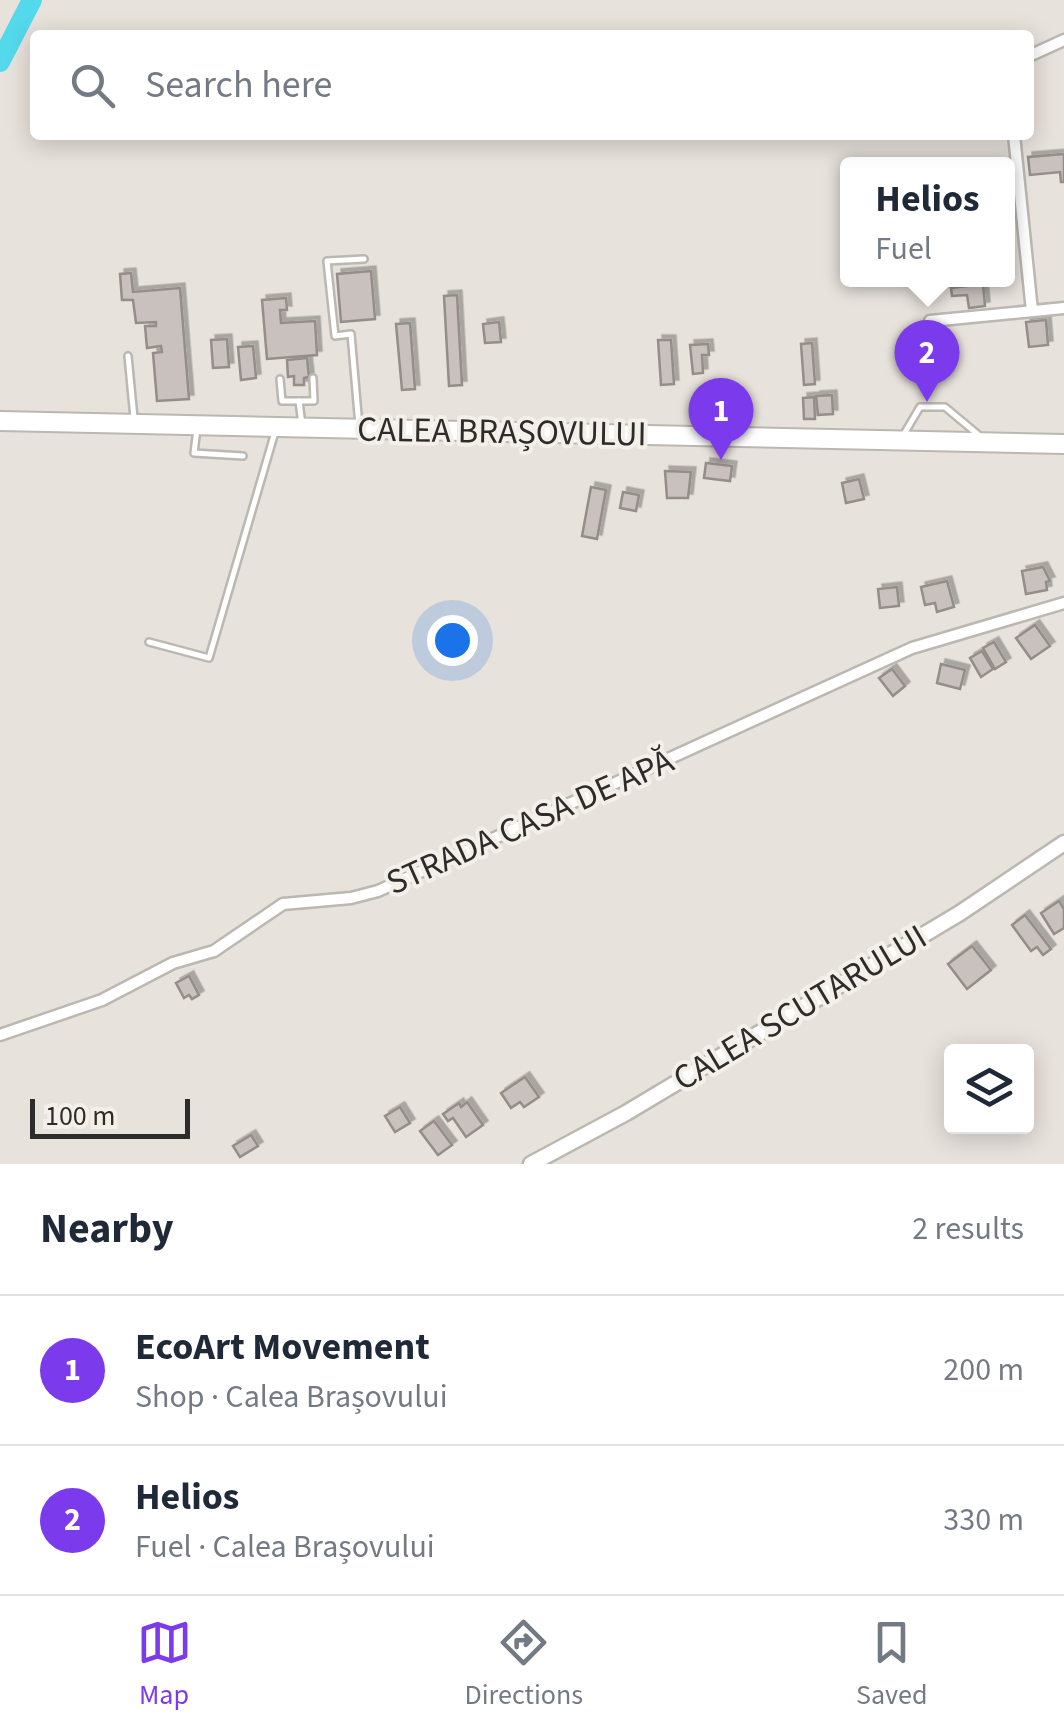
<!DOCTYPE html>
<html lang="en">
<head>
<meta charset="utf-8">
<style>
	body { margin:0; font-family:"Source Sans 3",sans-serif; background:#f2f2f3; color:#1f2937 }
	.controls { position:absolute; right:30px; bottom:30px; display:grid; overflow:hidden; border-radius:10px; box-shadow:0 5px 25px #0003 }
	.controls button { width:90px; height:90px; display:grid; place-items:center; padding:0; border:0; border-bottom:2px solid #e0e1e3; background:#fff; color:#1f2937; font:50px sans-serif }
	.scale { position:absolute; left:30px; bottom:25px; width:160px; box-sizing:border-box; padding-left:10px; border:5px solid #2e2c2a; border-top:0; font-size:28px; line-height:35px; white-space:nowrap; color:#2e2c2a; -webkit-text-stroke:8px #f4efe9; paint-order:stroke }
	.you { position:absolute; left:452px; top:640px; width:35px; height:35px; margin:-25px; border:8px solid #fff; border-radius:50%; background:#1a73e8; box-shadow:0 0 0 15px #1a73e833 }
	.badge { display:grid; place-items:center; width:65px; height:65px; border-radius:50%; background:#7c3aed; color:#fff; font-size:32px; font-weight:700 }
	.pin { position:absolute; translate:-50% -82px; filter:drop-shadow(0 2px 5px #0008) }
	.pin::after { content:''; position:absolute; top:52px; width:35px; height:30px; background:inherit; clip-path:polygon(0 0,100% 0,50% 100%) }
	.popup { position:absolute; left:840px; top:157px; width:175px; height:130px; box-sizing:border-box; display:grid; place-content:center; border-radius:10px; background:#fff; filter:drop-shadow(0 2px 8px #0005); font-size:32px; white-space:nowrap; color:#747a83 }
	.popup b { font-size:38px; color:#1f2937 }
	.popup::after { content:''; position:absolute; left:50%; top:100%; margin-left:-20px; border:20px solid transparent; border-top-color:#fff }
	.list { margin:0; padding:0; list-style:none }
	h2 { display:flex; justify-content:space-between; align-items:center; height:130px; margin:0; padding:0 40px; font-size:42px }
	h2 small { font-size:32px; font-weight:400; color:#747a83 }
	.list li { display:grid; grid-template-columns:65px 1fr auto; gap:30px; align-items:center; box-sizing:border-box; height:150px; padding:0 40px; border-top:2px solid #e0e1e3 }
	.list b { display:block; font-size:38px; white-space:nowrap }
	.list p { margin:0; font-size:32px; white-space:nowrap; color:#747a83 }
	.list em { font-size:32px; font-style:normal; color:#747a83 }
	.icon { flex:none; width:55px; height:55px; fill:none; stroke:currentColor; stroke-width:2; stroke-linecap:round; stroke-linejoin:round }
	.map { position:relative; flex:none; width:1064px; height:1164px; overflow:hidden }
	.search { position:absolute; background:#fff; box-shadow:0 5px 25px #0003; left:30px; right:30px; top:30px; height:110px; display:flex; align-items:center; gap:25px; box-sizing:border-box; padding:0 35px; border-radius:10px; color:#747a83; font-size:38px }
	.sheet { height:430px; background:#fff }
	nav { display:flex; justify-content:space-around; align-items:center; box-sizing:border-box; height:140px; border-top:2px solid #e0e1e3; background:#fff; font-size:28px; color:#747a83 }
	nav a { display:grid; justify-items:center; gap:5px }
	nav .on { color:#7c3aed }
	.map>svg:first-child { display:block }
</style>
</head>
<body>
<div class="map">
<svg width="1064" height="1164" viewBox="0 0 1064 1164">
	<defs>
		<filter id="shadow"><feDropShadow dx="4.5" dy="-4.5" stdDeviation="0" flood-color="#0004"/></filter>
	</defs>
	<rect width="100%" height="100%" fill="#e7e2db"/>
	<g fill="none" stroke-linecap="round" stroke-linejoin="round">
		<!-- river -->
		<path stroke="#53d9eb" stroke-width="20" d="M0,62L32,0"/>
	</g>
	<!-- building -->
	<g fill="#c9c1be" stroke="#958d8a" stroke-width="2.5" filter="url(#shadow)">
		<path d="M1064,154V182H1061L1060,172L1030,175L1028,157Z"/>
		<path d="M371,271L375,319L341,322L337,274Z"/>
		<path d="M131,273L133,292L180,288L189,399L157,401L153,353L162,352L161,346L147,348L145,326H156V322L136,323L133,300H122L120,274Z"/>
		<path d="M983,284L985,306L969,308L967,295L952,296L951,288Z"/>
		<path d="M457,295L462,385L449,386L444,296Z"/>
		<path d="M286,298L287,310H280L281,323L315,321L317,355L267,359L262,300Z"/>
		<path d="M1046,320L1048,345L1029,347L1026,322Z"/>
		<path d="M499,322L501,342L485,343L483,324Z"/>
		<path d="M410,323L415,389L402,390L396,324Z"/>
		<path d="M227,339L229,367L213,368L211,340Z"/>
		<path d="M658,340H671L674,384L661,385Z"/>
		<path d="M812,343L815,384L804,385L801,344Z"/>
		<path d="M708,344L709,355H702L703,373L693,374L690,345Z"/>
		<path d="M253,346L256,378L241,380L238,347Z"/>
		<path d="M307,358L309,377L304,378V385H294V376L288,377L287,360Z"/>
		<path d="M832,395L833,414L818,415L816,396Z"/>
		<path d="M814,397L815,419H804L803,398Z"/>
		<path d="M706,463L732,466L730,481L704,478Z"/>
		<path d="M665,471L691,472L688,498H667Z"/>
		<path d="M859,479L864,499L846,503L842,483Z"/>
		<path d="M591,487L606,490L597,539L582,536Z"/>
		<path d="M623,492L639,495L636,511L620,508Z"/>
		<path d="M1043,567L1050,581L1046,582L1047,590L1026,594L1022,571Z"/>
		<path d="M947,581L954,607L937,612L935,603L925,605L921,587Z"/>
		<path d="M897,587L899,606L880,608L878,589Z"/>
		<path d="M1035,625L1050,646L1031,659L1016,638Z"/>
		<path d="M994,642L1006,662L995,669L983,648Z"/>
		<path d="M982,651L993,669L981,677L970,658Z"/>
		<path d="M941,664L965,670L960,689L937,683Z"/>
		<path d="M892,669L905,686L893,696L879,678Z"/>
		<path d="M1059,901L1064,909V928L1054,934L1041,913Z"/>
		<path d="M1025,915L1051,949L1043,955L1037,947L1031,951L1012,925Z"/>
		<path d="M972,946L991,970L967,989L948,964Z"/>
		<path d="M189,976L199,995L192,999L189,995L184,998L176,983Z"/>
		<path d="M525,1077L539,1097L524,1107L520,1102L511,1108L501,1093Z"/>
		<path d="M467,1102L483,1125L466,1137L453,1118L448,1121L443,1114L459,1103L461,1107Z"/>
		<path d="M400,1107L410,1123L395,1132L385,1116Z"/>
		<path d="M434,1121L452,1145L438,1155L420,1131Z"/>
		<path d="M251,1135L258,1146L240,1157L233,1146Z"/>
	</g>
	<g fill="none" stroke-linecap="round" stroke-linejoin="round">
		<defs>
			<g id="service">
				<path d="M128,356L134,418"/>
				<path d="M280,379L282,401H299"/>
				<path d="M302,425L299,401H314L313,378"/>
				<path d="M359,426L351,334L335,336L327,261L364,259"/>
				<path d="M197,429L194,453L243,456"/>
				<path d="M904,434L920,407H945L981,437"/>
				<path d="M149,642L209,658L275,432"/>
			</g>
			<g id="minor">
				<path d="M1029,56L1064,40"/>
				<path d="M1014,135L1032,311"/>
				<path d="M930,321L1064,308"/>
				<path d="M0,1035L102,1000L173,963L214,951L283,904L351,898L378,891L912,648L1064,603"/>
			</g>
			<path id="secondary" d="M531,1164L626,1113L960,913L1064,843"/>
			<path id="trunk" d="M0,421L1064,444"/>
		</defs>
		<!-- service casing -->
		<use href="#service" stroke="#bbb7b1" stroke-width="10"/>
		<!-- minor casing -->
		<use href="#minor" stroke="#bbb7b1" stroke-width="15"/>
		<!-- secondary casing -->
		<use href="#secondary" stroke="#bbb7b1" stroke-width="19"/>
		<!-- trunk casing -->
		<use href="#trunk" stroke="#bbb7b1" stroke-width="22"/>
		<!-- service -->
		<use href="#service" stroke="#fff" stroke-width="5"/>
		<!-- minor -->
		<use href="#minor" stroke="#fff" stroke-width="10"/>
		<!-- secondary -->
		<use href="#secondary" stroke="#fff" stroke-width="14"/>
		<!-- trunk -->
		<use href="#trunk" stroke="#fff" stroke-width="18"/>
	</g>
	<g text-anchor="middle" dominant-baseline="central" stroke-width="8" stroke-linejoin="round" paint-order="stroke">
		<!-- street labels -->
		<g font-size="35" fill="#2e2c2a" stroke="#f4efe9">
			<text transform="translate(502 432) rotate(1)">CALEA BRAȘOVULUI</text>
			<text transform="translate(530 822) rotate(-24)">STRADA CASA DE APĂ</text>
			<text transform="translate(800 1008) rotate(-31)">CALEA SCUTARULUI</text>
		</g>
	</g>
</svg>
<div class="controls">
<button><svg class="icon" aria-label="layers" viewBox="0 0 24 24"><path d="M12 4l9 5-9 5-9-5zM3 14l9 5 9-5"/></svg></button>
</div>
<div class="scale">100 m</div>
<div class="you"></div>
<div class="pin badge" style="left:721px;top:460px">1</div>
<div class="pin badge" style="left:927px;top:402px">2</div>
<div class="popup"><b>Helios</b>Fuel</div>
<div class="search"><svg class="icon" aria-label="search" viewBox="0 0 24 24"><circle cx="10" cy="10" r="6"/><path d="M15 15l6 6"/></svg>Search here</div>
</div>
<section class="sheet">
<h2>Nearby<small>2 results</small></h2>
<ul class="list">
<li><span class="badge">1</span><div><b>EcoArt Movement</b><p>Shop · Calea Brașovului</p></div><em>200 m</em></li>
<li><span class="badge">2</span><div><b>Helios</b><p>Fuel · Calea Brașovului</p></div><em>330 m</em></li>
</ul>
</section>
<nav>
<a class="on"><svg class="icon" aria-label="map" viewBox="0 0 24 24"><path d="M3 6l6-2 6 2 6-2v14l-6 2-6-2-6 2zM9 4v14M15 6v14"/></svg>Map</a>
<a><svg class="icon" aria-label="directions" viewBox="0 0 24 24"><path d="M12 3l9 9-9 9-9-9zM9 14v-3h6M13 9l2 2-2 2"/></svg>Directions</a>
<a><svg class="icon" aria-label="saved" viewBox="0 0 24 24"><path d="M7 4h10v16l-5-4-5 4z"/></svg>Saved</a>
</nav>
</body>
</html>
